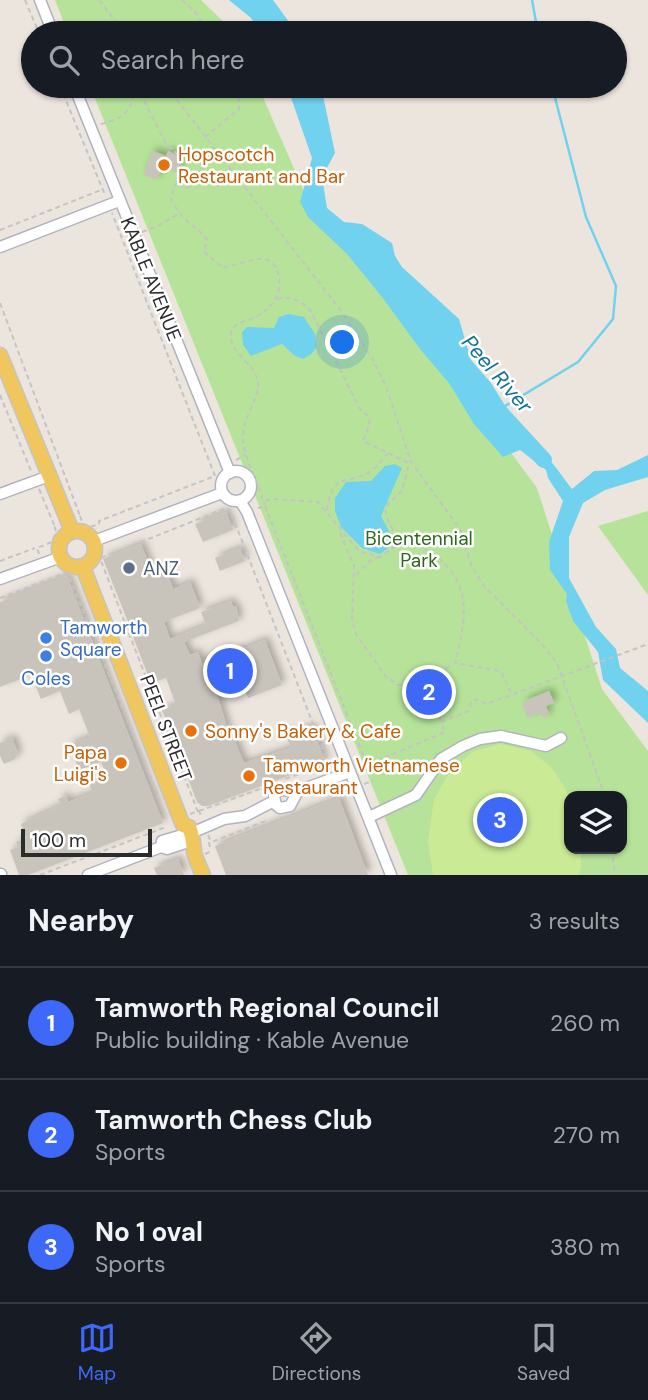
<!DOCTYPE html>
<html lang="en">
<head>
<meta charset="utf-8">
<style>
	body { margin:0; font-family:"DM Sans",sans-serif; background:#20242c; color:#f1f3f6 }
	.controls { position:absolute; right:21px; bottom:21px; display:grid; overflow:hidden; border-radius:14px; box-shadow:0 2px 5px #0004 }
	.controls button { width:63px; height:63px; display:grid; place-items:center; padding:0; border:0; border-bottom:2px solid #363941; background:#171b24; color:#f1f3f6; font:35px sans-serif }
	.scale { position:absolute; left:21px; bottom:18px; width:131px; box-sizing:border-box; padding-left:7px; border:4px solid #2b2b2b; border-top:0; font-size:19px; line-height:24px; white-space:nowrap; color:#2b2b2b; -webkit-text-stroke:5px #fff; paint-order:stroke }
	.you { position:absolute; left:343px; top:343px; width:24px; height:24px; margin:-18px; border:5px solid #fff; border-radius:50%; background:#1a73e8; box-shadow:0 0 0 10px #1a73e833 }
	.badge { display:grid; place-items:center; width:46px; height:46px; border-radius:50%; background:#3e69f8; color:#fff; font-size:23px; font-weight:700 }
	.pin { position:absolute; translate:-50% -50%; border:4px solid #fff; box-shadow:0 2px 7px #0006 }
	.list { margin:0; padding:0; list-style:none }
	h2 { display:flex; justify-content:space-between; align-items:center; height:91px; margin:0; padding:0 28px; font-size:30px }
	h2 small { font-size:23px; font-weight:400; color:#9ea1a6 }
	.list li { display:grid; grid-template-columns:46px 1fr auto; gap:21px; align-items:center; box-sizing:border-box; height:112px; padding:0 28px; border-top:2px solid #363941 }
	.list b { display:block; font-size:26px; white-space:nowrap }
	.list p { margin:0; font-size:23px; white-space:nowrap; color:#9ea1a6 }
	.list em { font-size:23px; font-style:normal; color:#9ea1a6 }
	.icon { flex:none; width:38px; height:38px; fill:none; stroke:currentColor; stroke-width:2; stroke-linecap:round; stroke-linejoin:round }
	.map { position:relative; flex:none; width:648px; height:875px; overflow:hidden }
	.search { position:absolute; background:#171b24; box-shadow:0 2px 5px #0004; left:21px; right:21px; top:21px; height:77px; display:flex; align-items:center; gap:18px; box-sizing:border-box; padding:0 24px; border-radius:38px; color:#9ea1a6; font-size:26px }
	.sheet { height:427px; background:#171b24 }
	nav { display:flex; justify-content:space-around; align-items:center; box-sizing:border-box; height:98px; border-top:2px solid #363941; background:#171b24; font-size:19px; color:#9ea1a6 }
	nav a { display:grid; justify-items:center; gap:4px }
	nav .on { color:#3e69f8 }
	.map>svg:first-child { display:block }
</style>
</head>
<body>
<div class="map">
<svg width="648" height="875" viewBox="0 0 648 875">
	<defs>
		<filter id="shadow"><feDropShadow dx="4" dy="-4" stdDeviation="3.5" flood-color="#0004"/></filter>
	</defs>
	<rect width="100%" height="100%" fill="#ece5dd"/>
	<!-- green -->
	<g fill="#b6e399" fill-rule="evenodd">
		<path d="M55,0H201L235,33H68Z"/>
		<path d="M90,86H258L313,212L361,249L537,488L602,689L648,751V875H408ZM569,796H622V849H569Z"/>
		<path d="M648,511V595L598,526Z"/>
	</g>
	<!-- pitch -->
	<path fill="#caea95" d="M500,744L531,751L551,767L563,785L569,797V849H581V867L579,875H433L428,841L434,799L449,773L472,752Z"/>
	<!-- water -->
	<g fill="#70d2ee">
		<path d="M229,0H273L297,33H260L251,18Z"/>
		<path d="M287,86H321L335,153L322,177L327,208L344,222L362,224L392,243L395,256L402,267L459,319L471,360L491,383L511,415L519,443C546,447 556,469 572,489L594,471L617,470L648,455V477L605,490L583,503L569,537V578L596,627L616,649L620,668L648,691V723L603,680L598,652L573,621L566,601L567,594L550,570L549,542L563,501L548,478L546,470L520,450L503,457L474,424L449,383L420,349L382,297L347,254L308,217L300,202L312,158Z"/>
		<path d="M288,314L304,317L315,334L316,348L311,354L303,359L295,356L282,344L251,356L243,345L242,332L247,327L274,328L279,317Z"/>
		<path d="M395,464L402,468L381,516L395,543L380,554L362,548L341,527L335,511V498L346,482L371,481L385,466Z"/>
	</g>
	<g fill="none" stroke-linecap="round" stroke-linejoin="round">
		<!-- stream -->
		<g stroke="#70d2ee" stroke-width="2.5">
			<path d="M532,0L538,33"/>
			<path d="M505,406L578,362L613,319L616,286L586,217L552,86"/>
		</g>
		<!-- river -->
		<path stroke="#70d2ee" stroke-width="16" d="M500,412L544,460"/>
	</g>
	<!-- building -->
	<g fill="#c8c3bb" filter="url(#shadow)">
		<path d="M153,151L166,156L168,151L179,156L177,161L181,163L177,173L162,167L157,180L143,175Z"/>
		<path d="M226,512L233,530L203,542L195,524Z"/>
		<path d="M141,544L154,577L167,572L173,589L190,582L200,608L164,622L170,639L206,625L201,612L231,601L233,607L236,606L239,621L184,642L190,655L198,652L202,664L265,640L282,685L248,698L240,679L215,688L231,740L234,739L244,763L291,748L286,736L312,726L325,762L208,806H202L197,802L162,710L176,705L166,678L151,683L132,634L141,630L128,622L103,559Z"/>
		<path d="M240,548L245,561L220,571L215,558Z"/>
		<path d="M67,576L163,823L28,875H19L10,850L18,847L16,842L26,838L21,824L61,805L58,799L66,796L68,802L93,793L89,784L107,777L101,762L79,770L69,745L90,737L79,709L69,714L60,691L41,699L31,675L0,687V602Z"/>
		<path d="M549,691L554,703L546,706L549,716L543,718L540,712L528,718L522,705L525,704L524,701Z"/>
		<path d="M12,738L18,753L15,759L4,764L0,756V743Z"/>
		<path d="M339,798L368,875H226L215,846Z"/>
		<path d="M178,859L184,875H157L154,868Z"/>
	</g>
	<g fill="none" stroke-linecap="round" stroke-linejoin="round">
		<defs>
			<g id="minor">
				<path d="M40,0L53,33"/>
				<path d="M74,86L230,473"/>
				<path d="M0,247L119,201"/>
				<circle cx="236" cy="486" r="15"/>
				<path d="M0,494L49,476"/>
				<path d="M240,501L247,512L391,875"/>
				<path d="M94,541L222,493"/>
				<path d="M0,579L61,557"/>
				<path d="M298,791L290,806L280,808L276,805L274,796L279,790L298,791L350,772"/>
				<path d="M369,817L416,795L441,759L463,746L480,739L501,736L546,746L561,738"/>
				<path d="M161,847L162,841L196,831L224,819L245,816L274,801"/>
				<path d="M0,874H1"/>
				<path d="M88,875L161,847L167,849L185,843"/>
			</g>
			<g id="major">
				<path d="M0,355L72,531"/>
				<circle cx="77" cy="549" r="18"/>
				<path d="M83,567L180,818L183,825L189,827C193,837 193,842 194,851C195,859 200,868 203,875"/>
			</g>
		</defs>
		<!-- minor casing -->
		<use href="#minor" stroke="#b1b4be" stroke-width="13"/>
		<!-- major casing -->
		<use href="#major" stroke="#c4c4c4" stroke-width="17"/>
		<!-- path -->
		<g stroke="#c4c4c4" stroke-width="2" stroke-dasharray="5 3.5" stroke-linecap="butt">
			<path d="M25,0L39,33"/>
			<path d="M99,0L125,33"/>
			<path d="M182,0L197,14L208,33"/>
			<path d="M60,86L105,195"/>
			<path d="M136,86L167,145L181,157C184,175 173,184 171,200L179,212"/>
			<path d="M166,86L342,312L372,358L386,386L411,462L460,529L472,567L484,586L540,642L557,663L605,796"/>
			<path d="M101,124C124,118 134,111 133,86"/>
			<path d="M205,137L239,109V98L234,86"/>
			<path d="M203,172L220,188"/>
			<path d="M178,184L188,188L208,160L217,153"/>
			<path d="M0,230L101,190"/>
			<path d="M142,232L158,226L180,213C187,224 201,229 207,240L204,252L223,268C233,265 243,262 254,260C281,252 285,288 273,303C268,308 263,313 256,317C246,322 229,322 231,338C232,353 252,363 257,378C262,395 246,413 244,429C239,453 258,478 263,501L272,499L318,502L359,551L380,557C385,554 393,547 399,546C428,539 460,572 463,599C466,621 460,642 455,663L501,671L512,695"/>
			<path d="M277,299C290,295 301,301 310,310L360,409C375,420 369,425 363,441L409,463"/>
			<path d="M0,303L80,516"/>
			<path d="M0,395L31,471"/>
			<path d="M236,460L246,455"/>
			<path d="M39,489L55,527"/>
			<path d="M265,506L367,765L445,732L441,722L469,711L471,702L476,699L487,704L648,644"/>
			<path d="M258,508L265,506L264,502"/>
			<path d="M327,510C333,469 347,487 371,471C377,467 382,460 387,454"/>
			<path d="M80,516L83,524L90,527L99,524"/>
			<path d="M99,524V521L215,476L112,213"/>
			<path d="M340,533L354,566L352,620L356,634L386,677L399,685L424,682"/>
			<path d="M401,545L387,518L385,509L388,504L402,491L409,464"/>
			<path d="M39,554L37,548L52,542L56,532L55,527L59,525"/>
			<path d="M0,561L35,548"/>
			<path d="M356,575L370,561L379,557"/>
			<path d="M0,598L65,573L68,574L160,800"/>
			<path d="M441,721L433,701L428,702L422,696L427,687L424,682L453,664"/>
			<path d="M364,784L373,781"/>
			<path d="M199,811L271,785"/>
			<path d="M198,812L101,561V558L226,508L230,510L327,760L326,765L282,780"/>
			<path d="M190,814L199,811L201,816"/>
			<path d="M208,835L211,842"/>
			<path d="M210,847L209,843L268,820"/>
			<path d="M612,849L615,875"/>
			<path d="M205,854L212,851"/>
			<path d="M40,875L166,827"/>
		</g>
		<!-- minor -->
		<use href="#minor" stroke="#fff" stroke-width="10"/>
		<!-- major -->
		<use href="#major" stroke="#f0c75e" stroke-width="14"/>
	</g>
	<!-- markers -->
	<g fill="#e8710a" stroke="#fff" stroke-width="2.5">
		<circle cx="164" cy="165" r="7"/>
		<circle cx="191" cy="731" r="7"/>
		<circle cx="121" cy="763" r="7"/>
		<circle cx="249" cy="776" r="7"/>
	</g>
	<circle fill="#5c6f8a" stroke="#fff" stroke-width="2.5" cx="129" cy="568" r="7"/>
	<g fill="#3f7fe0" stroke="#fff" stroke-width="2.5">
		<circle cx="46" cy="638" r="7"/>
		<circle cx="46" cy="656" r="7"/>
	</g>
	<g text-anchor="middle" dominant-baseline="central" stroke-width="5" stroke-linejoin="round" paint-order="stroke">
		<!-- food labels -->
		<g font-size="19" fill="#c56008" stroke="#fff" text-anchor="start">
			<text x="178" y="154">Hopscotch<tspan x="178" dy="22">Restaurant and Bar</tspan></text>
			<text x="205" y="731">Sonny's Bakery &amp; Cafe</text>
			<text x="107" y="752" text-anchor="end">Papa<tspan x="107" dy="22">Luigi's</tspan></text>
			<text x="263" y="765">Tamworth Vietnamese<tspan x="263" dy="22">Restaurant</tspan></text>
		</g>
		<!-- street labels -->
		<g font-size="19" fill="#2b2b2b" stroke="#fff">
			<text transform="translate(151 279) rotate(68)">KABLE AVENUE</text>
			<text transform="translate(166 728) rotate(69)">PEEL STREET</text>
		</g>
		<!-- park labels -->
		<g font-size="19" fill="#2e671b" stroke="#fff">
			<text x="419" y="538">Bicentennial<tspan x="419" dy="22">Park</tspan></text>
		</g>
		<!-- service labels -->
		<g font-size="19" fill="#4e5e75" stroke="#fff" text-anchor="start">
			<text x="143" y="568">ANZ</text>
		</g>
		<!-- shop labels -->
		<g font-size="19" fill="#366cbe" stroke="#fff" text-anchor="start">
			<text x="60" y="627">Tamworth<tspan x="60" dy="22">Square</tspan></text>
			<text x="46" y="678" text-anchor="middle">Coles</text>
		</g>
		<!-- water labels -->
		<g font-size="21" font-style="italic" fill="#0e719b" stroke="#fff">
			<text transform="translate(497 374) rotate(49)">Peel River</text>
		</g>
	</g>
</svg>
<div class="controls">
<button><svg class="icon" aria-label="layers" viewBox="0 0 24 24"><path d="M12 4l9 5-9 5-9-5zM3 14l9 5 9-5"/></svg></button>
</div>
<div class="scale">100 m</div>
<div class="you"></div>
<div class="pin badge" style="left:230px;top:671px">1</div>
<div class="pin badge" style="left:429px;top:692px">2</div>
<div class="pin badge" style="left:500px;top:820px">3</div>
<div class="search"><svg class="icon" aria-label="search" viewBox="0 0 24 24"><circle cx="10" cy="10" r="6"/><path d="M15 15l6 6"/></svg>Search here</div>
</div>
<section class="sheet">
<h2>Nearby<small>3 results</small></h2>
<ul class="list">
<li><span class="badge">1</span><div><b>Tamworth Regional Council</b><p>Public building · Kable Avenue</p></div><em>260 m</em></li>
<li><span class="badge">2</span><div><b>Tamworth Chess Club</b><p>Sports</p></div><em>270 m</em></li>
<li><span class="badge">3</span><div><b>No 1 oval</b><p>Sports</p></div><em>380 m</em></li>
</ul>
</section>
<nav>
<a class="on"><svg class="icon" aria-label="map" viewBox="0 0 24 24"><path d="M3 6l6-2 6 2 6-2v14l-6 2-6-2-6 2zM9 4v14M15 6v14"/></svg>Map</a>
<a><svg class="icon" aria-label="directions" viewBox="0 0 24 24"><path d="M12 3l9 9-9 9-9-9zM9 14v-3h6M13 9l2 2-2 2"/></svg>Directions</a>
<a><svg class="icon" aria-label="saved" viewBox="0 0 24 24"><path d="M7 4h10v16l-5-4-5 4z"/></svg>Saved</a>
</nav>
</body>
</html>
